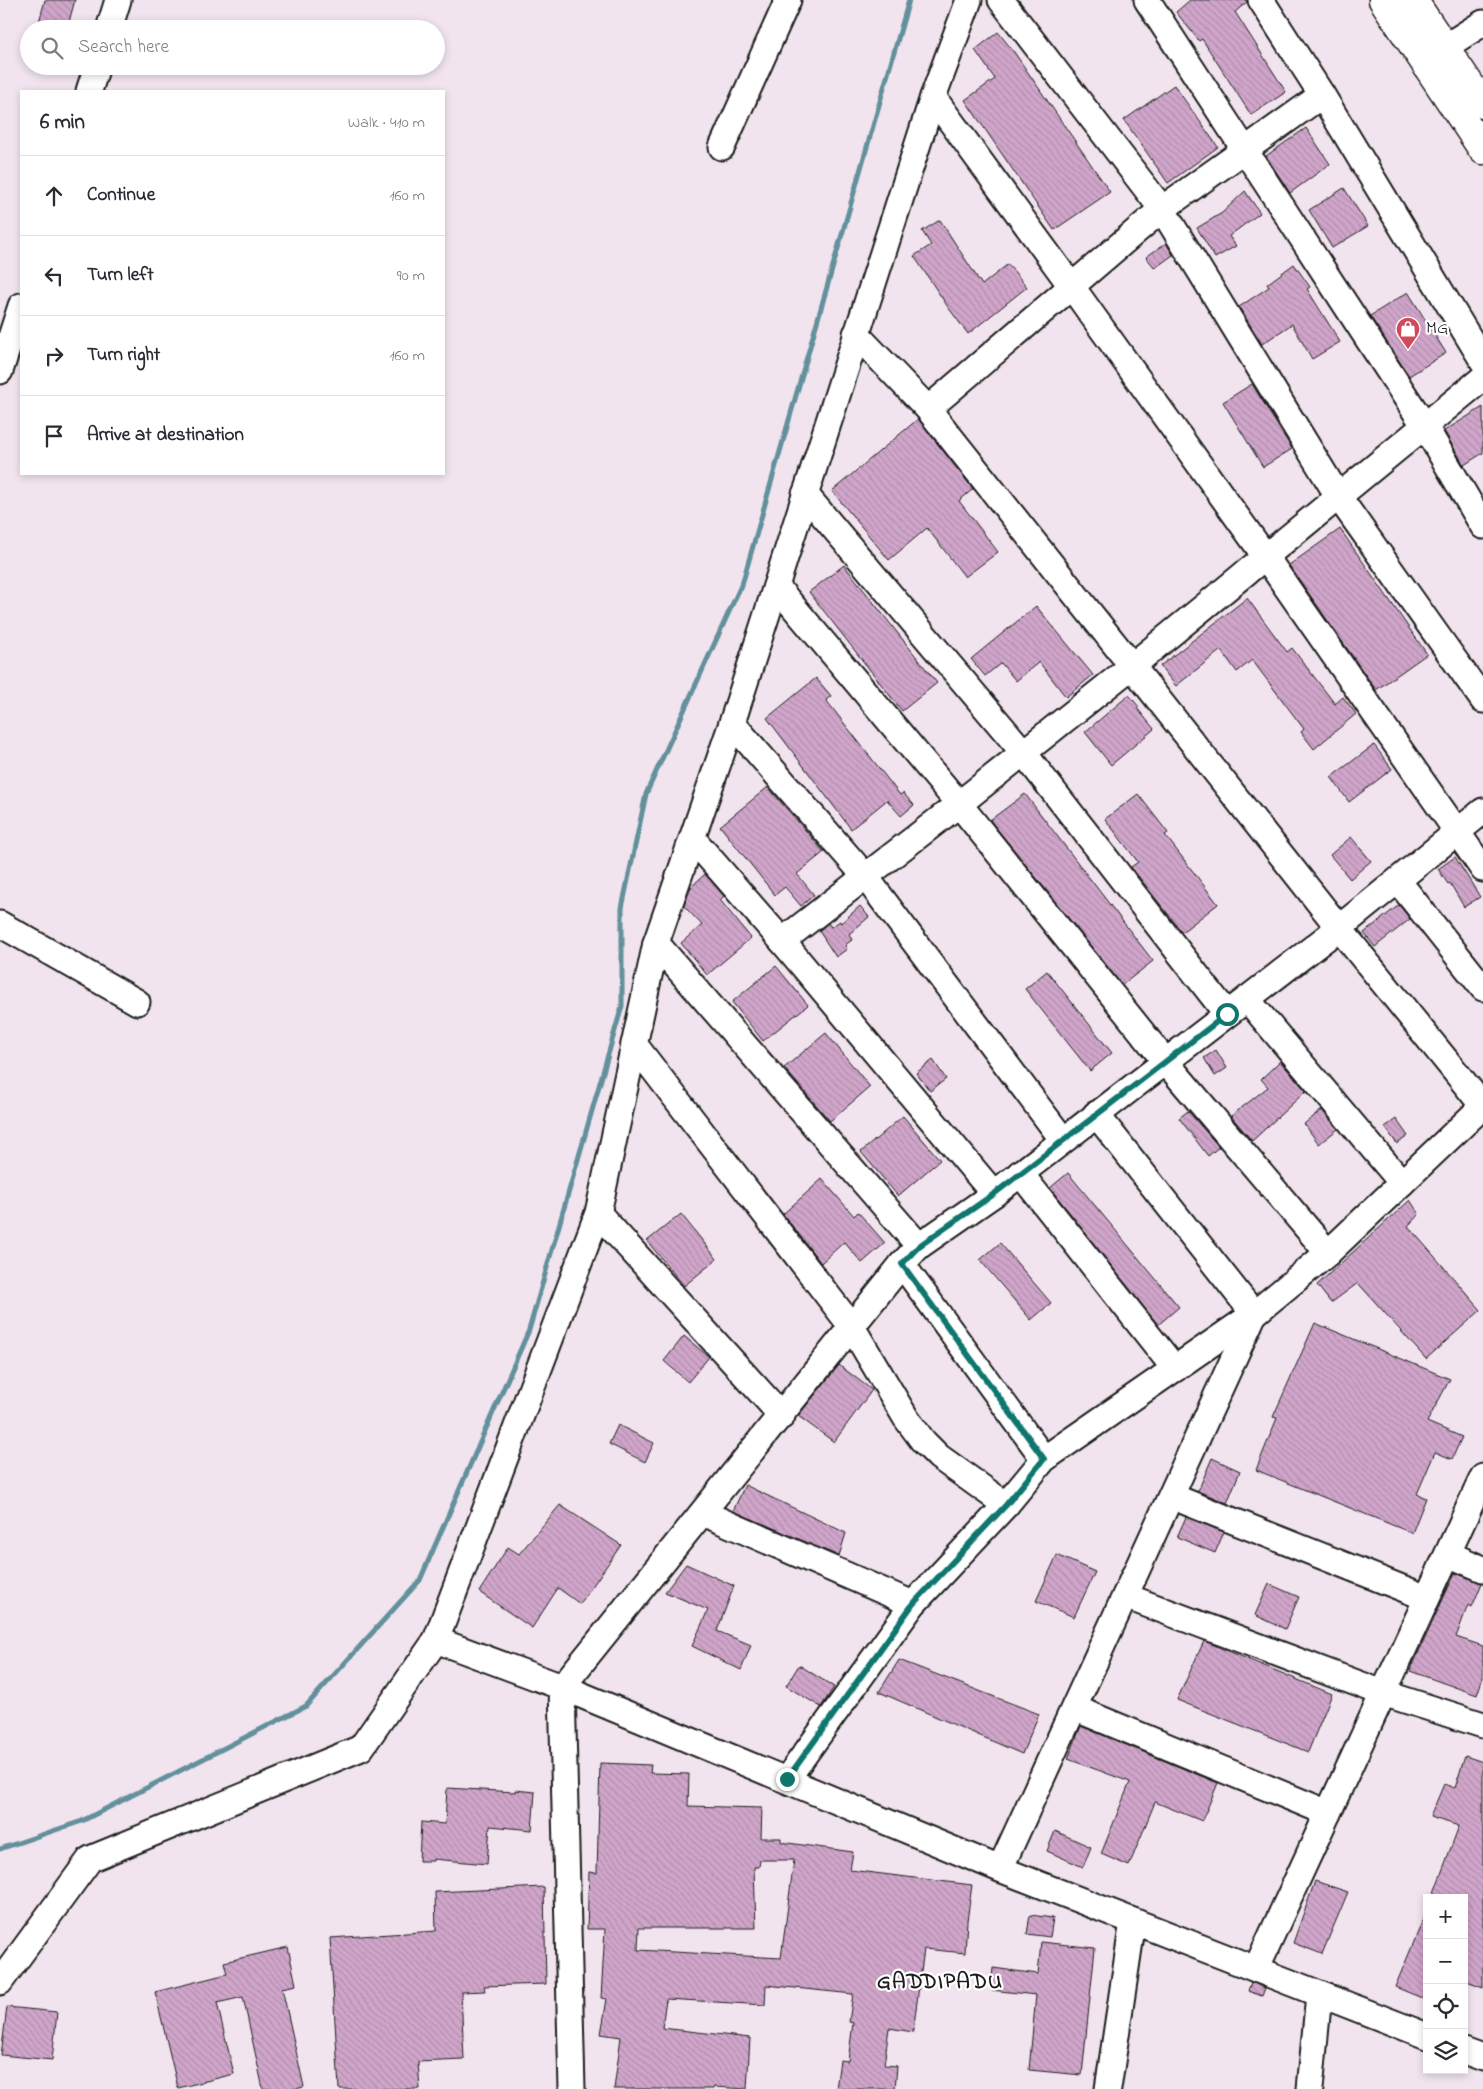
<!DOCTYPE html>
<html lang="en">
<head>
<meta charset="utf-8">
<style>
	body { margin:0; font-family:"Indie Flower",sans-serif; background:#f7f7f7; color:#2b2b33 }
	.controls { position:absolute; right:15px; bottom:15px; display:grid; overflow:hidden; border-radius:0px; box-shadow:0 2px 8px #0003 }
	.controls button { width:45px; height:45px; display:grid; place-items:center; padding:0; border:0; border-bottom:1px solid #e1e1e2; background:#fff; color:#2b2b33; font:25px sans-serif }
	.stop { position:absolute; width:15px; height:15px; margin:-11px; border:4px solid #0f766e; border-radius:50%; background:#fff }
	.stop.end { background:#0f766e; border-color:#fff; box-shadow:0 1px 5px #0008 }
	.list { margin:0; padding:0; list-style:none }
	h2 { display:flex; justify-content:space-between; align-items:center; height:65px; margin:0; padding:0 20px; font-size:21px }
	h2 small { font-size:16px; font-weight:400; color:#7c7c81 }
	.list li { display:grid; grid-template-columns:32px 1fr auto; gap:15px; align-items:center; box-sizing:border-box; height:80px; padding:0 20px; border-top:1px solid #e1e1e2 }
	.list b { display:block; font-size:19px; white-space:nowrap }
	.list em { font-size:16px; font-style:normal; color:#7c7c81 }
	.icon { flex:none; width:28px; height:28px; fill:none; stroke:currentColor; stroke-width:2; stroke-linecap:round; stroke-linejoin:round }
	.map { position:relative; flex:none; width:1483px; height:2089px; overflow:hidden }
	.search { position:absolute; background:#fff; box-shadow:0 2px 8px #0003; left:20px; top:20px; width:425px; height:55px; display:flex; align-items:center; gap:12px; box-sizing:border-box; padding:0 18px; border-radius:28px; color:#7c7c81; font-size:19px }
	.panel { position:absolute; background:#fff; box-shadow:0 2px 8px #0003; left:20px; top:90px; width:425px; height:385px; border-radius:0px }
	.map>svg:first-child { display:block }
</style>
</head>
<body>
<div class="map">
<svg width="1483" height="2089" viewBox="0 0 1483 2089">
	<defs>
		<pattern id="building-back-hatch" width="6" height="6" patternUnits="userSpaceOnUse" patternTransform="scale(1.25)"><rect width="6" height="6" fill="#d0a5ca"/><path d="M-1 5l2 2M0 0l6 6M5-1l2 2" fill="none" stroke="#b28dad"/></pattern>
	</defs>
	<rect width="100%" height="100%" fill="#f1e4ef"/>
	<filter id="ink" filterUnits="userSpaceOnUse"><feTurbulence type="fractalNoise" baseFrequency=".02" numOctaves="2"/><feDisplacementMap in="SourceGraphic" scale="10" xChannelSelector="R" yChannelSelector="G"/><feConvolveMatrix kernelMatrix="1 2 1 2 8 2 1 2 1" color-interpolation-filters="sRGB"/></filter>
	<g filter="url(#ink)">
		<g fill="none" stroke-linecap="round" stroke-linejoin="round">
			<!-- stream -->
			<path stroke="#62909b" stroke-width="5" d="M0,1849L82,1821L306,1706L420,1580L529,1330L622,1006V908L646,794L743,581L909,0"/>
		</g>
		<!-- building -->
		<g fill="url(#building-back-hatch)" stroke="#1c1c1c" fill-rule="evenodd">
			<path d="M45,0H75L67,29L39,22Z"/>
			<path d="M1190,0H1247V2L1235,12L1286,92L1251,115L1202,39L1199,41L1176,12Z"/>
			<path d="M998,32L1014,52L1110,192L1054,230L965,100L995,79L975,50Z"/>
			<path d="M1174,85L1218,147L1168,183L1124,120Z"/>
			<path d="M1306,128L1330,164L1290,193L1266,156Z"/>
			<path d="M1344,188L1368,226L1332,248L1309,210Z"/>
			<path d="M1245,191L1260,213L1229,236L1236,246L1215,258L1197,228L1222,213Z"/>
			<path d="M940,220L982,285L1008,264L1027,287L968,334L948,307L914,256L931,245L922,231Z"/>
			<path d="M1166,243L1173,255L1155,268L1146,257Z"/>
			<path d="M1294,264L1310,287L1307,289L1340,342L1312,359L1292,324L1262,344L1239,307L1269,287L1267,284Z"/>
			<path d="M1408,292L1446,353L1409,376L1370,316Z"/>
			<path d="M1252,384L1292,449L1263,467L1223,402Z"/>
			<path d="M1483,407V453L1464,465L1444,431Z"/>
			<path d="M918,419L973,489L959,501L998,552L965,577L927,528L889,560L832,491Z"/>
			<path d="M1340,529L1427,654L1376,690L1289,565Z"/>
			<path d="M844,565L937,683L902,711L809,592Z"/>
			<path d="M1247,598L1287,652L1292,648L1335,704L1343,697L1356,714L1314,749L1301,732L1304,729L1252,660L1237,672L1221,650L1176,686L1160,666Z"/>
			<path d="M1036,606L1093,675L1066,697L1039,662L1016,681L1001,663L985,676L971,659Z"/>
			<path d="M816,678L831,696L826,700L900,795L903,793L914,805L901,816L887,800L851,829L767,718Z"/>
			<path d="M1129,695L1139,707L1137,708L1154,729L1111,765L1085,732Z"/>
			<path d="M1374,745L1392,769L1349,802L1331,777Z"/>
			<path d="M768,787L824,852L797,874L814,895L801,906L785,887L775,895L720,826Z"/>
			<path d="M1025,794L1153,961L1122,985L990,820Z"/>
			<path d="M1138,794L1168,833L1165,835L1218,904L1182,932L1131,867L1138,862L1105,819Z"/>
			<path d="M1351,837L1371,861L1350,879L1330,855Z"/>
			<path d="M1455,857L1480,897L1464,907L1450,883L1448,884L1438,869Z"/>
			<path d="M705,874L724,896L720,900L751,938L707,975L681,943L702,925L684,906L691,887Z"/>
			<path d="M1399,905L1410,919L1375,947L1364,933Z"/>
			<path d="M860,906L869,917L849,934L852,940L845,945L847,949L836,957L819,931L828,923L831,927L840,921L841,923Z"/>
			<path d="M776,966L808,1005L763,1041L732,1002Z"/>
			<path d="M1047,971L1112,1053L1090,1071L1025,989Z"/>
			<path d="M826,1033L870,1087L830,1121L784,1068Z"/>
			<path d="M1216,1050L1227,1068L1215,1076L1204,1058Z"/>
			<path d="M933,1060L946,1079L930,1091L916,1073Z"/>
			<path d="M1280,1061L1306,1091L1252,1141L1231,1116L1268,1087L1261,1079Z"/>
			<path d="M1322,1110L1338,1129L1319,1144L1304,1124Z"/>
			<path d="M1188,1111L1219,1147L1208,1156L1179,1118Z"/>
			<path d="M903,1116L940,1160L898,1196L861,1152Z"/>
			<path d="M1396,1119L1408,1136L1397,1144L1385,1127Z"/>
			<path d="M1068,1173L1179,1307L1158,1325L1050,1188Z"/>
			<path d="M822,1179L854,1216L858,1212L885,1243L862,1263L844,1242L821,1263L783,1214Z"/>
			<path d="M1410,1200L1419,1214L1408,1226L1481,1310L1426,1359L1358,1283L1331,1303L1317,1285Z"/>
			<path d="M681,1214L717,1259L684,1286L647,1241Z"/>
			<path d="M1000,1243L1051,1303L1031,1320L980,1260Z"/>
			<path d="M1315,1323L1450,1379L1427,1422L1462,1437L1452,1459L1435,1452L1417,1494L1426,1498L1412,1533L1256,1470L1277,1418L1273,1417Z"/>
			<path d="M684,1336L709,1357L688,1382L664,1361Z"/>
			<path d="M839,1365L872,1390L834,1442L798,1416Z"/>
			<path d="M618,1425L654,1443L645,1462L609,1444Z"/>
			<path d="M1212,1458L1240,1471L1227,1503L1198,1491Z"/>
			<path d="M745,1485L846,1533L839,1556L733,1511Z"/>
			<path d="M560,1505L621,1545L580,1604L558,1588L532,1628L479,1592L508,1547L519,1554Z"/>
			<path d="M1186,1517L1224,1532L1215,1553L1177,1537Z"/>
			<path d="M1057,1555L1095,1572L1074,1617L1036,1601Z"/>
			<path d="M686,1564L734,1586L717,1631L751,1645L741,1670L692,1646L708,1610L665,1592Z"/>
			<path d="M1455,1573L1482,1583L1472,1607L1468,1605L1456,1637L1483,1646V1677L1477,1695L1410,1671Z"/>
			<path d="M1269,1584L1299,1597L1285,1629L1255,1615Z"/>
			<path d="M1204,1641L1332,1694L1308,1752L1177,1700Z"/>
			<path d="M899,1660L1039,1714L1022,1754L879,1692Z"/>
			<path d="M799,1665L834,1687L821,1707L786,1686Z"/>
			<path d="M1081,1726L1218,1783L1202,1821L1155,1802L1129,1866L1101,1854L1130,1782L1068,1759Z"/>
			<path d="M1465,1756L1483,1762V1987L1464,1980V1898H1432L1459,1826L1430,1817L1444,1784L1455,1788Z"/>
			<path d="M600,1763L651,1765L650,1773L689,1774L688,1806L762,1808L761,1838H781V1842L853,1852L850,1870L972,1885L967,1921L965,1953L924,1949L913,2032L889,2028L884,2065L897,2066L895,2089H836L840,2060L848,2061L853,2023L849,2022L853,1994L766,1985L765,2005L666,1999L662,2028L750,2038L747,2089L714,2087L713,2089H614L621,2037L601,2034L607,1999L601,1998L605,1929H587L589,1872L597,1873ZM760,1860H794L781,1958L638,1950L639,1928H756L754,1867H759Z"/>
			<path d="M447,1788L515,1792V1790L535,1792L532,1830L490,1826L487,1864L433,1859V1861H419L421,1822L445,1824Z"/>
			<path d="M1055,1831L1091,1847L1083,1867L1047,1851Z"/>
			<path d="M1315,1881L1348,1892L1322,1954L1293,1943Z"/>
			<path d="M544,1887L546,1984L484,1986L485,1991L461,1992L464,2060L418,2062L420,2089H339L330,1938L436,1931L435,1892Z"/>
			<path d="M1426,1913H1427V2000L1395,1987Z"/>
			<path d="M1030,1915L1053,1918L1050,1937L1027,1934Z"/>
			<path d="M1041,1942L1095,1948L1082,2075L1029,2070L1036,1995L991,1990L993,1968L1038,1974Z"/>
			<path d="M288,1947L296,1985L282,1988L304,2087L295,2089H263L243,1997L217,2003L234,2074L178,2088L155,1992L227,1974L224,1962Z"/>
			<path d="M1251,1982L1265,1988L1262,1996L1248,1991Z"/>
			<path d="M7,2007L57,2012L52,2060L1,2055Z"/>
		</g>
		<g fill="none" stroke-linecap="round" stroke-linejoin="round">
			<defs>
				<g id="minor">
					<path d="M1147,0L1424,425L1483,526"/>
					<path d="M1261,0L1322,95L1483,361"/>
					<path d="M109,29L118,0"/>
					<path d="M1445,47L1483,23"/>
					<path d="M89,91L97,66"/>
					<path d="M1322,95L1162,209L1338,496L1483,700"/>
					<path d="M933,97L1072,287L1265,556L1483,869"/>
					<path d="M722,147L788,0"/>
					<path d="M0,371L21,306"/>
					<path d="M928,409L1162,209L1001,0"/>
					<path d="M805,494L1023,752L1227,1014"/>
					<path d="M776,586L959,804L1165,1061L1328,1253"/>
					<path d="M732,723L865,876L1063,1140"/>
					<path d="M693,839L782,941L994,1194"/>
					<path d="M1398,881L1483,988"/>
					<path d="M0,924L137,1002"/>
					<path d="M782,941L959,804L1132,666L928,409L856,334"/>
					<path d="M656,943L919,1246"/>
					<path d="M1247,999L1402,1183"/>
					<path d="M634,1044L852,1327L906,1418L923,1441L939,1457L1006,1505"/>
					<path d="M1020,1173L1175,1369"/>
					<path d="M598,1213L782,1416"/>
					<path d="M902,1264L1044,1459"/>
					<path d="M1171,1496L1427,1598"/>
					<path d="M703,1513L913,1604"/>
					<path d="M1448,1554L1483,1569"/>
					<path d="M1125,1596L1383,1693L1483,1725"/>
					<path d="M436,1640L562,1687L1000,1869L1427,2036"/>
					<path d="M1074,1708L1328,1813"/>
					<path d="M787,1779L913,1604L1006,1505L1044,1459L1254,1314L1328,1253L1483,1106L1339,928L1483,811"/>
					<path d="M1000,1869L1254,1314L1096,1114"/>
					<path d="M1256,1969L1483,1477"/>
					<path d="M0,1982L90,1859L361,1748L436,1640L598,1213L656,943L732,723L933,97L969,0"/>
					<path d="M1464,2051L1483,2058"/>
					<path d="M572,2089L562,1687L902,1264L919,1246L994,1194L1339,928L1132,666L1483,378"/>
					<path d="M1108,2089L1133,1921"/>
					<path d="M1310,2089L1319,1994"/>
				</g>
				<g id="major">
					<path d="M1383,0L1483,150"/>
					<path d="M1413,0L1483,104"/>
				</g>
			</defs>
			<!-- minor casing -->
			<use href="#minor" stroke="#1c1c1c" stroke-width="29"/>
			<!-- major casing -->
			<use href="#major" stroke="#1c1c1c" stroke-width="31"/>
			<!-- minor -->
			<use href="#minor" stroke="#fff" stroke-width="25"/>
			<!-- major -->
			<use href="#major" stroke="#fff" stroke-width="28"/>
		</g>
	</g>
	<g fill="none" stroke-linecap="round" stroke-linejoin="round" filter="url(#ink)">
		<!-- route -->
		<path stroke="#0f766e" stroke-width="6" d="M787,1779L913,1604L1006,1505L1044,1459L902,1264L919,1246L994,1194L1227,1014"/>
	</g>
	<!-- icons -->
	<defs>
		<symbol id="shop-pin" viewBox="-11 -11 22 30"><path d="M0 17L-7.5 6A9.5 9.5 0 1 1 7.5 6Z" fill="#d1495b" stroke="#fff"/><path d="M-5-2.5h2.3a2.7 3.5 0 0 1 5.4 0H5L5.5 6h-11ZM-1.5-2.5h3a1.5 2.3 0 0 0-3 0Z" fill="#fff"/></symbol>
	</defs>
	<g fill-rule="evenodd">
		<use href="#shop-pin" x="1394" y="315" width="28" height="38"/>
	</g>
	<g text-anchor="middle" dominant-baseline="central" stroke-width="4.5" stroke-linejoin="round" paint-order="stroke">
		<!-- poi labels -->
		<g font-size="18" fill="#1c1c1c" stroke="#fff" text-anchor="start">
			<text x="1426" y="329">MG</text>
		</g>
		<!-- district labels -->
		<g font-size="22" font-weight="bold" letter-spacing="1" fill="#1c1c1c" stroke="#fff">
			<text x="940" y="1983">GADDIPADU</text>
		</g>
	</g>
</svg>
<div class="controls">
<button>+</button>
<button>−</button>
<button><svg class="icon" aria-label="locate" viewBox="0 0 24 24"><circle cx="12" cy="12" r="6"/><path d="M12 2v4M12 18v4M2 12h4M18 12h4"/></svg></button>
<button><svg class="icon" aria-label="layers" viewBox="0 0 24 24"><path d="M12 4l9 5-9 5-9-5zM3 14l9 5 9-5"/></svg></button>
</div>
<div class="stop" style="left:1227px;top:1014px"></div>
<div class="stop end" style="left:787px;top:1779px"></div>
<div class="search"><svg class="icon" aria-label="search" viewBox="0 0 24 24"><circle cx="10" cy="10" r="6"/><path d="M15 15l6 6"/></svg>Search here</div>
<section class="panel">
<h2>6 min<small>Walk · 410 m</small></h2>
<ul class="list">
<li><svg class="icon" aria-label="ahead" viewBox="0 0 24 24"><path d="M12 20V5M6 11l6-6 6 6"/></svg><div><b>Continue</b></div><em>160 m</em></li>
<li><svg class="icon" aria-label="left" viewBox="0 0 24 24"><path d="M17 20v-9H6M10 6l-5 5 5 5"/></svg><div><b>Turn left</b></div><em>90 m</em></li>
<li><svg class="icon" aria-label="right" viewBox="0 0 24 24"><path d="M7 20v-9h11M14 6l5 5-5 5"/></svg><div><b>Turn right</b></div><em>160 m</em></li>
<li><svg class="icon" aria-label="arrive" viewBox="0 0 24 24"><path d="M6 21V4h12l-3 4 3 4H6"/></svg><div><b>Arrive at destination</b></div></li>
</ul>
</section>
</div>
</body>
</html>
